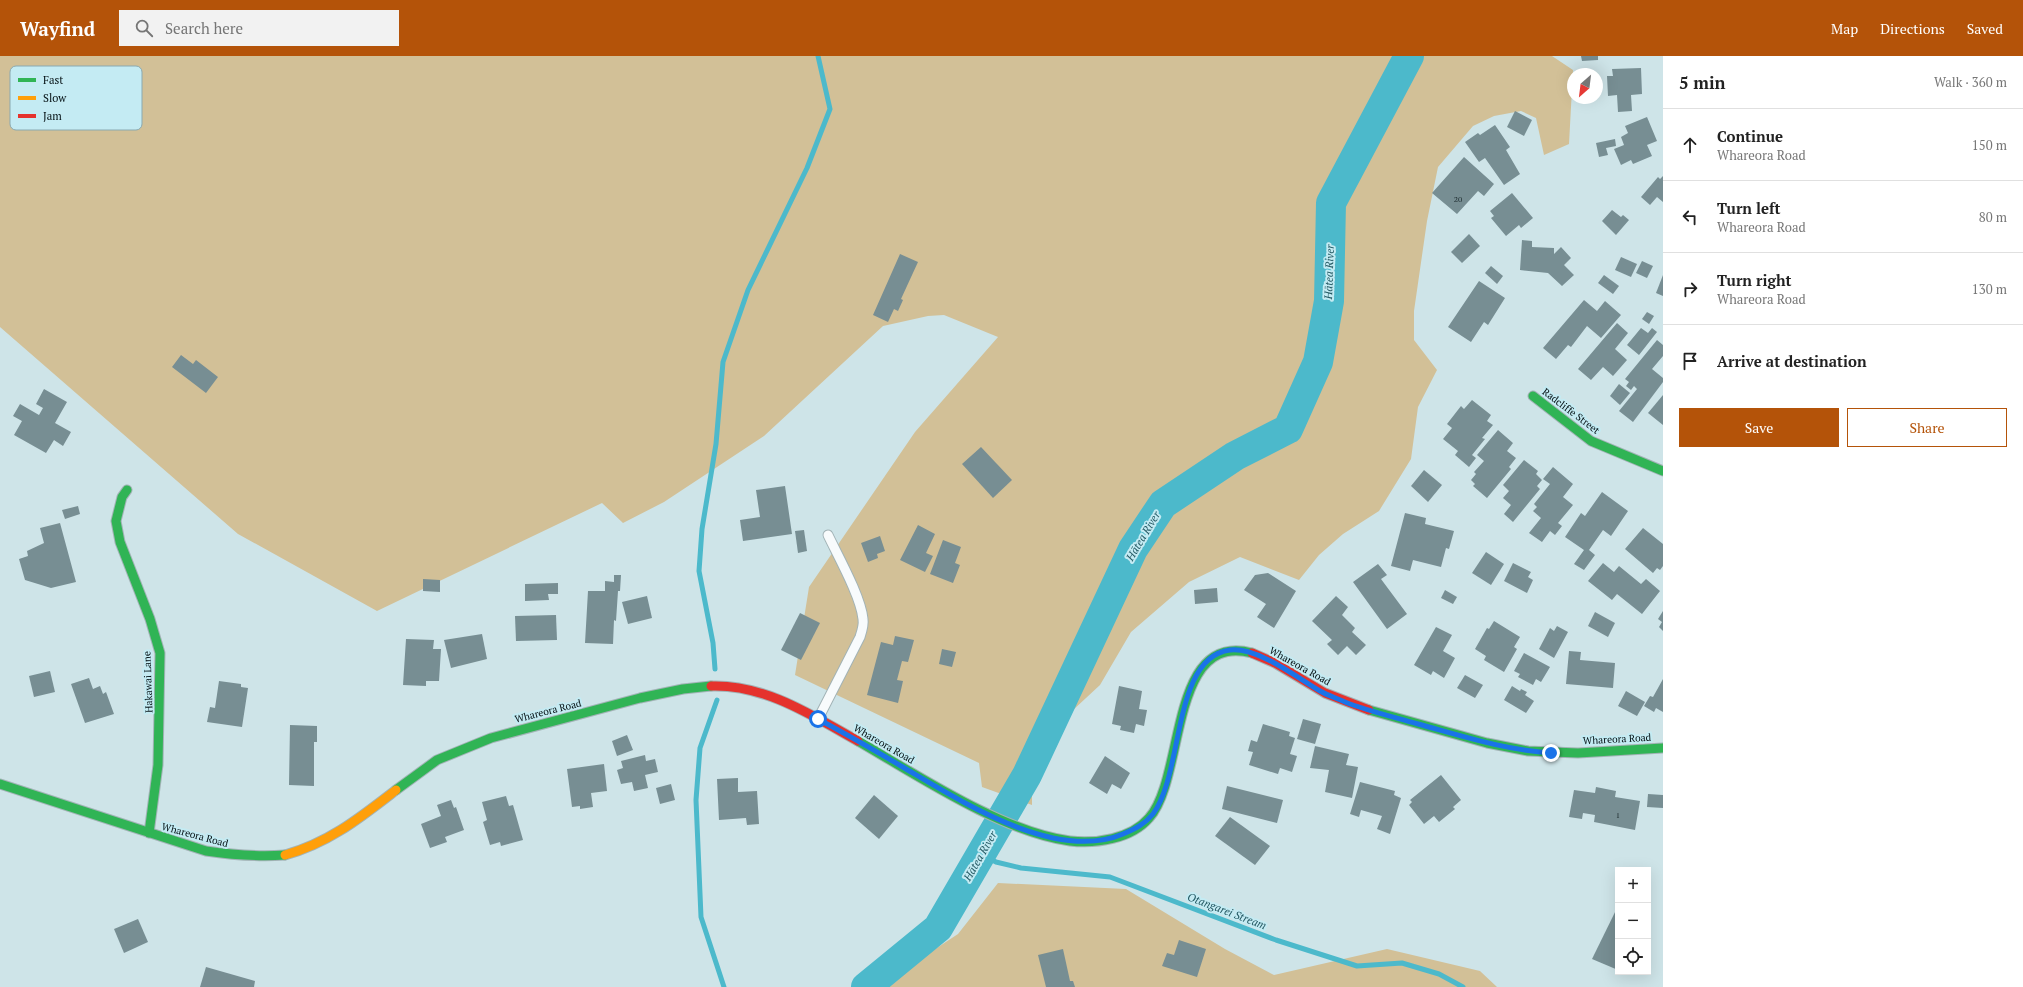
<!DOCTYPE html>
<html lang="en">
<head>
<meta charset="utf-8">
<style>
	body { margin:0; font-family:"PT Serif",serif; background:#f2f2f2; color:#222 }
	.controls { position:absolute; right:12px; bottom:12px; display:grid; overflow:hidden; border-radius:0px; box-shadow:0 4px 16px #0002 }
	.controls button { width:36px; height:36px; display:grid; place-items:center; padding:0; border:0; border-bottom:1px solid #e0e0e0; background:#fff; color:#222; font:20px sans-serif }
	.compass { position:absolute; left:1567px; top:12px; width:36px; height:36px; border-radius:50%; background:#fff; box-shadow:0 4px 16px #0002; rotate:208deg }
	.stop { position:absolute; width:12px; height:12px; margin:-9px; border:3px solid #1a73e8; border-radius:50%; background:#fff }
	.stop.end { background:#1a73e8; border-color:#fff; box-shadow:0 1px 4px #0008 }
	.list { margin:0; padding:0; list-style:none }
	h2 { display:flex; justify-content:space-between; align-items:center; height:52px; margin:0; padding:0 16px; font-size:17px }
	h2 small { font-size:13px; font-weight:400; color:#767676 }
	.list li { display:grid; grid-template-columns:26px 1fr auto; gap:12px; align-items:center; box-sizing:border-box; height:72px; padding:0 16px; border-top:1px solid #e0e0e0 }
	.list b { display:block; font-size:15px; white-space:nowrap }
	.list p { margin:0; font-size:13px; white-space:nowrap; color:#767676 }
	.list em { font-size:13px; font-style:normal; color:#767676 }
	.actions { display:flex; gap:8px; padding:12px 16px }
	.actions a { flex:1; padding:9px 0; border:1px solid #b45309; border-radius:0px; text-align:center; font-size:14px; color:#b45309 }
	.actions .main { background:#b45309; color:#fff }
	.icon { flex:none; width:22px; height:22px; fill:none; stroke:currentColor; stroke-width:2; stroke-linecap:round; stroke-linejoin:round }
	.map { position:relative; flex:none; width:1663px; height:931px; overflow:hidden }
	header { display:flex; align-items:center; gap:24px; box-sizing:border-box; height:56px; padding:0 20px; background:#b45309; color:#fff }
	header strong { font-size:19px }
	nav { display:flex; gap:22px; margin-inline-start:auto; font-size:14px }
	.search { width:280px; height:36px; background:#f2f2f2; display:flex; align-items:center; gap:10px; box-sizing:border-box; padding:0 14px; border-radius:0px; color:#767676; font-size:15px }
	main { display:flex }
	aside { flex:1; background:#fff }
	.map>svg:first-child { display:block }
</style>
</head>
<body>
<header>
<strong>Wayfind</strong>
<div class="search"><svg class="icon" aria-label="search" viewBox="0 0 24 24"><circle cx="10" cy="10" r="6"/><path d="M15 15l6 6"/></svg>Search here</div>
<nav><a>Map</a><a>Directions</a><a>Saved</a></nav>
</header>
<main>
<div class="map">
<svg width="1663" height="931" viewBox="0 0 1663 931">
	<rect width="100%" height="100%" fill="#cee4e8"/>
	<!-- forest -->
	<g fill="#d2c097">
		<path d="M0,0H1552L1573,14L1569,88L1544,99L1536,62L1521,55L1494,60L1473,70L1438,111L1427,165L1414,255V284L1437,314L1418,351L1411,403L1379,455L1343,478L1319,499L1299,524L1240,501L1189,526L1131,576L1100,629L1072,655L1032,736V749L982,731L979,707L795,619L809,531L915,376L998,281L944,259L928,260L883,270L764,380L664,446L623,467L602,447L377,555L238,478L0,271Z"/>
		<path d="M998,827L1126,833L1225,893L1274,919L1387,893L1480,915L1497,931H869L885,926L958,878Z"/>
	</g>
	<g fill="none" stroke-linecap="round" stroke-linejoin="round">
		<!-- stream -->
		<g stroke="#4cb9cb" stroke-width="5">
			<path d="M715,613L713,587L699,515L702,473L716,388L723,306L748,234L807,112L830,53L818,0"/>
			<path d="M717,644L700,692L696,744L701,861L724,931"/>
			<path d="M981,798L996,806L1021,812L1110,821L1276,884L1357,910L1402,907L1439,918L1463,931"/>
		</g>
		<!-- river -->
		<path stroke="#4cb9cb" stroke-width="30" d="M866,931L938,872L1027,719L1133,493L1163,448L1235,400L1288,373L1318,306L1329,245L1331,147L1409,0"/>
	</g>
	<!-- building -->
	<g fill="#778e93">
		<path d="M1581,0H1598V4L1582,5Z"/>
		<path d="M1641,12L1642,38L1631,39L1632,55L1618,56L1617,39L1608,40L1607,20H1613L1612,13Z"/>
		<path d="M1515,55L1532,64L1524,80L1507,71Z"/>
		<path d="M1647,61L1657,85L1647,89L1652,100L1633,108L1631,104L1621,109L1614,93L1624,89L1621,81L1628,77L1625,70Z"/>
		<path d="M1495,69L1510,91L1506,94L1520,118L1504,129L1485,102L1479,106L1465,86L1478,77L1480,79Z"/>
		<path d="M1615,83L1616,90L1606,92L1608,99L1599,101L1596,87Z"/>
		<path d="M1464,101L1494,128L1484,140L1478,135L1457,158L1432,137Z"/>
		<path d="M1663,120V146L1657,141L1650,149L1641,141L1658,121L1660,123Z"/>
		<path d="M1512,137L1533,162L1521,172L1519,169L1506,180L1491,162L1494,160L1490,155Z"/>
		<path d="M1612,154L1621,161L1623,159L1629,164L1616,179L1602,165Z"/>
		<path d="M1469,178L1480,190L1462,207L1451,196Z"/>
		<path d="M1522,184L1532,185V191L1554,192V198L1561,191L1571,202L1564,209L1574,219L1562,230L1548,217L1520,214Z"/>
		<path d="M900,198L918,206L901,243L903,244L898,255L894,253L888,266L873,259Z"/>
		<path d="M1621,201L1637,208L1631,221L1615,214Z"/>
		<path d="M1642,205L1653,210L1647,222L1636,217Z"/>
		<path d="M1491,210L1503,220L1497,228L1485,217Z"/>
		<path d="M1604,219L1619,230L1613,238L1598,227Z"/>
		<path d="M1663,219V240L1656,237Z"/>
		<path d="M1479,225L1505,242L1488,269L1484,266L1471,286L1448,271Z"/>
		<path d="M1584,244L1597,255L1605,245L1621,259L1601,282L1587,270L1571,291L1568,289L1556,303L1543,292Z"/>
		<path d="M1647,256L1654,260L1649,268L1642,263Z"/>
		<path d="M1617,267L1628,277L1615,293L1627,304L1613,320L1603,311L1591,324L1578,313Z"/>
		<path d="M1641,272L1648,277L1652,272L1657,276L1639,299L1627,289Z"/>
		<path d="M1657,284L1663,289V300L1652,313L1663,322V326L1633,366L1619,355L1637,333L1634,330L1631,334L1626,330L1629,326L1625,323Z"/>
		<path d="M181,299L193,308L196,304L218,321L206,337L172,311Z"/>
		<path d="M1619,328L1630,337L1620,349L1610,340Z"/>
		<path d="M44,333L67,346L55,367L71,376L63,390L54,384L46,397L14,379L22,365L13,360L20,348L39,359L43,352L36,348Z"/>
		<path d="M1663,339V369L1648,357Z"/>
		<path d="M1472,344L1491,359L1487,365L1493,369L1482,382L1485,383L1472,399L1476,402L1469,411L1455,399L1458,395L1443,383L1452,372L1447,368L1461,350L1464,353Z"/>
		<path d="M1498,374L1513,387L1507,395L1516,402L1509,411L1511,413L1487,442L1473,430L1475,428L1471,424L1476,418L1474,416L1484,405L1477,399Z"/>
		<path d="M981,391L1012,424L993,442L962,408Z"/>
		<path d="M1524,404L1538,415L1536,418L1542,424L1537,430L1540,433L1513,466L1504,458L1511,449L1503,442L1509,435L1503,429Z"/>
		<path d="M1553,411L1573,428L1563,441L1573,449L1558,467L1562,470L1555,479L1550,475L1542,486L1529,477L1541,462L1533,455L1537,451L1534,448L1550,428L1543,423Z"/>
		<path d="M1424,414L1442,429L1428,446L1411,430Z"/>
		<path d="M785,430L792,478L743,485L740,464L760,461L756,434Z"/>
		<path d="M1602,436L1628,455L1611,480L1603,474L1589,494L1595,499L1584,514L1574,508L1584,494L1565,481L1581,457L1585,460Z"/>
		<path d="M78,450L80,458L65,463L62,454Z"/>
		<path d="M1405,457L1426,462L1425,468L1454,475L1449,493L1446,492L1441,511L1413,504L1410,515L1391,510Z"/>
		<path d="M60,467L76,526L51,532L25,524L19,503L28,500L27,495L44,487L40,472Z"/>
		<path d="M918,469L935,478L926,497L933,500L925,516L900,504Z"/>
		<path d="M1643,472L1663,488V510L1660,514L1657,512L1653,517L1625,493Z"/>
		<path d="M804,474L807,495L798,497L795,475Z"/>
		<path d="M880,480L885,495L877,498L878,502L868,506L861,487Z"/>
		<path d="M943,484L961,491L955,507L960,509L953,527L930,518Z"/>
		<path d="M1486,496L1504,508L1491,529L1472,517Z"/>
		<path d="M1513,507L1531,516L1528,521L1533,524L1527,537L1504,525Z"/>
		<path d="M1603,507L1614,516L1619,510L1641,528L1646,523L1660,535L1642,558L1617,538L1612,544L1588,525Z"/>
		<path d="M1378,508L1387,519L1381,523L1407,558L1387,573L1353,526Z"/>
		<path d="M1268,517L1296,535L1274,572L1257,561L1266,548L1244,534L1255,519Z"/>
		<path d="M614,519H621L620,535H618L616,565L614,564L613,588L585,587L588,535H605V525L614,526Z"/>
		<path d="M423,523L440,524V536L423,535Z"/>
		<path d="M558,527V538H548L549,544L525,545V528Z"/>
		<path d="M1217,532L1218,546L1195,548L1194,534Z"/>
		<path d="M1445,534L1457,541L1453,548L1441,542Z"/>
		<path d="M647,540L652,562L628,568L622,546Z"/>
		<path d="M1336,540L1348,551L1342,559L1355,572L1352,576L1366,589L1356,599L1347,590L1338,599L1327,588L1332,584L1312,565Z"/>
		<path d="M1663,555V575L1659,571L1662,566L1658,563Z"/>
		<path d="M1595,556L1615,567L1608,581L1588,570Z"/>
		<path d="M800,557L820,567L801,604L781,594Z"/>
		<path d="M556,559L557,584L516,585L515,560Z"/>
		<path d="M1494,565L1520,581L1514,591L1517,593L1504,616L1484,604L1486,600L1475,593L1487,572L1489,573Z"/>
		<path d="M1557,570L1568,576L1554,602L1539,593L1550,572L1554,575Z"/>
		<path d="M1436,571L1452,579L1443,595L1455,602L1444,622L1433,615L1431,619L1414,609Z"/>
		<path d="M482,578L487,603L451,612L444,584Z"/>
		<path d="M895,580L914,584L908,606L902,605L897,624L903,625L898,647L867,639L881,586L893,589Z"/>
		<path d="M406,583L434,584L433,593H441L439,625H426V630L403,629Z"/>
		<path d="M942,593L956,596L952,611L939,608Z"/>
		<path d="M1569,595L1581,596L1580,604L1615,607L1613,632L1566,628Z"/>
		<path d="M1524,597L1550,611L1541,626L1536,623L1533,629L1518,621L1520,618L1514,615Z"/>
		<path d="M50,615L55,636L34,641L29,620Z"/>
		<path d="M1465,619L1483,629L1475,642L1457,632Z"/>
		<path d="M89,622L93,633L100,630L103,638L106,636L114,658L85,667L71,628Z"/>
		<path d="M1663,623V656L1656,652L1654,656L1644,650L1650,640L1653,641Z"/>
		<path d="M219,625L241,628V631L248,632L242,671L207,666L210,651L215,652Z"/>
		<path d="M1119,630L1142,635L1139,653L1147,654L1144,670L1136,668L1134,677L1120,674L1121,670L1112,668Z"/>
		<path d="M1512,630L1520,635L1521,633L1527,636L1525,639L1534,645L1526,657L1504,644Z"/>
		<path d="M1626,635L1645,646L1637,660L1618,650Z"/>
		<path d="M1303,663L1321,668L1315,688L1297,683Z"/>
		<path d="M1263,668L1290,676L1289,680L1295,682L1290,698L1297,700L1292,716L1280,712L1278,718L1249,709L1253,696L1248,695L1251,684L1257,686Z"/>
		<path d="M290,669L317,670V686H314V730L289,729Z"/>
		<path d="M627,679L633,694L617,700L612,685Z"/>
		<path d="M1315,690L1349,698L1346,709L1358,711L1352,742L1325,736L1329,714L1310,712Z"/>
		<path d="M645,699L646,705L655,703L658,716L645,719L648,732L634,735L632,726L621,728L617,714L623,712L621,705Z"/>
		<path d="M1105,700L1130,717L1121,733L1112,728L1107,738L1089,727Z"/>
		<path d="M604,708L607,735L591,737L593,751L580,753V750L572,751L567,713Z"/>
		<path d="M1441,719L1461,744L1453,751L1455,753L1439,766L1434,760L1424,768L1409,749L1412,746L1410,744Z"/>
		<path d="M738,722V736L757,735L759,768L747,769L746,762L719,764L717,723Z"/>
		<path d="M1360,726L1395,735L1394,739L1401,742L1390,778L1377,773L1382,760L1361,754L1359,761L1350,758Z"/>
		<path d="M671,728L675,744L660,748L656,732Z"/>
		<path d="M1227,730L1283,744L1277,767L1222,753Z"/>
		<path d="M1596,731L1616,735L1615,741L1640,745L1635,774L1594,766L1595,759L1583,757L1582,763L1569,761L1574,734L1595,737Z"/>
		<path d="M1648,738L1663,739V752L1647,751Z"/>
		<path d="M874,739L898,760L879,783L855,762Z"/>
		<path d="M506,740L509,750L513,749L523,784L501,790L500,786L490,789L483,766L487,764L482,746Z"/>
		<path d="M451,744L454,752L456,751L464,774L445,781L447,786L430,792L421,768L441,760L437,749Z"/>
		<path d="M1230,761L1270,790L1255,809L1215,780Z"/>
		<path d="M1618,850V914L1592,903Z"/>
		<path d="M138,863L148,886L124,897L114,873Z"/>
		<path d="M1179,884L1206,893L1197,921L1162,910L1167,897L1174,899Z"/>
		<path d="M1063,893L1070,925H1073L1075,931H1046L1038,899Z"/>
		<path d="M206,911L255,925L254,931H200Z"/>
	</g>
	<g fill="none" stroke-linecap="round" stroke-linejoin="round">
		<defs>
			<path id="lane" d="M818,663L860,581C862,575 864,569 863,563C861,541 838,500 828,479"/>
			<g id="fast">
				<path d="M1533,340L1591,385L1663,415"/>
				<path d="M127,434L122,441L116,465L120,486L150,563L160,597L158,709L149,777"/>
				<path d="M1369,654L1487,687L1528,695L1578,697L1663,692"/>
				<path d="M858,685C917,719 1002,776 1070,785C1096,788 1131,783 1149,762C1186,721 1168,575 1252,597"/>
				<path d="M0,728L206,795C233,799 258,801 285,799"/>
				<path d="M396,734L437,704L491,682L640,642L683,633L711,630"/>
			</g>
			<path id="slow" d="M285,799C329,787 361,761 396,734"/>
			<g id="jam">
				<path d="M1252,597L1275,607L1325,637L1369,654"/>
				<path d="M711,630C765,628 813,660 858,685"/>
			</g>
		</defs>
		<!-- lane casing -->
		<use href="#lane" stroke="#a2b3b6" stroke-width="11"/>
		<!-- fast casing -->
		<use href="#fast" stroke="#a2b3b6" stroke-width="11"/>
		<!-- slow casing -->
		<use href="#slow" stroke="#a2b3b6" stroke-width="11"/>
		<!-- jam casing -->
		<use href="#jam" stroke="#a2b3b6" stroke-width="11"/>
		<!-- lane -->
		<use href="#lane" stroke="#f8fbfc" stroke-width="9"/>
		<!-- fast -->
		<use href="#fast" stroke="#30b455" stroke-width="9"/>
		<!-- slow -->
		<use href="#slow" stroke="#ff9f0a" stroke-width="9"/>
		<!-- jam -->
		<use href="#jam" stroke="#e5322d" stroke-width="9"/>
	</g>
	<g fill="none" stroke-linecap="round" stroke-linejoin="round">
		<!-- route -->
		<path stroke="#1a73e8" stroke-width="5" d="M818,663C846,678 874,694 901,710C959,744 1055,807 1123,778C1135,773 1145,768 1153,758C1184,717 1172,601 1230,594C1258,591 1296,621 1320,635C1327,639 1336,642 1345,646C1368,655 1394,661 1418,668C1462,680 1505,694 1551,697"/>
	</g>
	<g text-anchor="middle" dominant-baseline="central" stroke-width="4" stroke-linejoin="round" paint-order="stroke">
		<!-- number labels -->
		<g font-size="8" fill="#202f32">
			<text x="1458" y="143">20</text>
			<text x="1618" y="759">1</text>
		</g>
		<!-- street labels -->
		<g font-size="10" fill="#030f12" stroke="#c4ebf3">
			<text transform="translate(1571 355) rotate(37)">Radcliffe Street</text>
			<text transform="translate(1300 610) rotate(29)">Whareora Road</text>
			<text transform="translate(148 626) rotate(-92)">Hakawai Lane</text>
			<text transform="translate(548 655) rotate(-14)">Whareora Road</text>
			<text transform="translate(1617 683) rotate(-3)">Whareora Road</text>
			<text transform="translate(884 688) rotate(30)">Whareora Road</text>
			<text transform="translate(195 779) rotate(15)">Whareora Road</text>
		</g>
		<!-- water labels -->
		<g font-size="11" font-style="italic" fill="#245963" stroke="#c4ebf3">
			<text transform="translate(1329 216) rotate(-88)">Hātea River</text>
			<text transform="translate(1143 480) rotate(-59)">Hātea River</text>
			<text transform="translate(980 800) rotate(-60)">Hātea River</text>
			<text transform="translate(1227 855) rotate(21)">Otangarei Stream</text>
		</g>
	</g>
	<!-- legend -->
	<rect x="10" y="10" width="132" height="64" rx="6" fill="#c4ebf3" stroke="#8aa9b0" stroke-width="1"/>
	<rect x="18" y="22" width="18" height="4" fill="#30b455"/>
	<rect x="18" y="40" width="18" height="4" fill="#ff9f0a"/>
	<rect x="18" y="58" width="18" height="4" fill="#e5322d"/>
	<g font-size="11" fill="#030f12">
		<text x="43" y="28">Fast</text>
		<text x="43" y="46">Slow</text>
		<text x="43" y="64">Jam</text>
	</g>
</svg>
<div class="controls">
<button>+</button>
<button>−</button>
<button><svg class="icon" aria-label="locate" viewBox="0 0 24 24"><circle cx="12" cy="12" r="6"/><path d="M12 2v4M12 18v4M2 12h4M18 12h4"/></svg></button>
</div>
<svg class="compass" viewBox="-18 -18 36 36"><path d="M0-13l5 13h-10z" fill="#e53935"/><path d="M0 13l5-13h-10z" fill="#767676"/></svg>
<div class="stop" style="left:818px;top:663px"></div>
<div class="stop end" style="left:1551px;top:697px"></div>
</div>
<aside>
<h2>5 min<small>Walk · 360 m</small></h2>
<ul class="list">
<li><svg class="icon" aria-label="ahead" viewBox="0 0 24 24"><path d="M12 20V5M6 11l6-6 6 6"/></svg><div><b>Continue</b><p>Whareora Road</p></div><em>150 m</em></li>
<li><svg class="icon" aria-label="left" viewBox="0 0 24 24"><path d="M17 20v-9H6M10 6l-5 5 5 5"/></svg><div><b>Turn left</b><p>Whareora Road</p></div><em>80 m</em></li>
<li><svg class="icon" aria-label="right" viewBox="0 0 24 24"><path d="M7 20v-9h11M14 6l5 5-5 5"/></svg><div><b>Turn right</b><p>Whareora Road</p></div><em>130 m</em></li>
<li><svg class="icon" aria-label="arrive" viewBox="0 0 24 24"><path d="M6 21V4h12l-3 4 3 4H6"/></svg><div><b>Arrive at destination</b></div></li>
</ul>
<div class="actions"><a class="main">Save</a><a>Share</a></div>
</aside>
</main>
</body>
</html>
